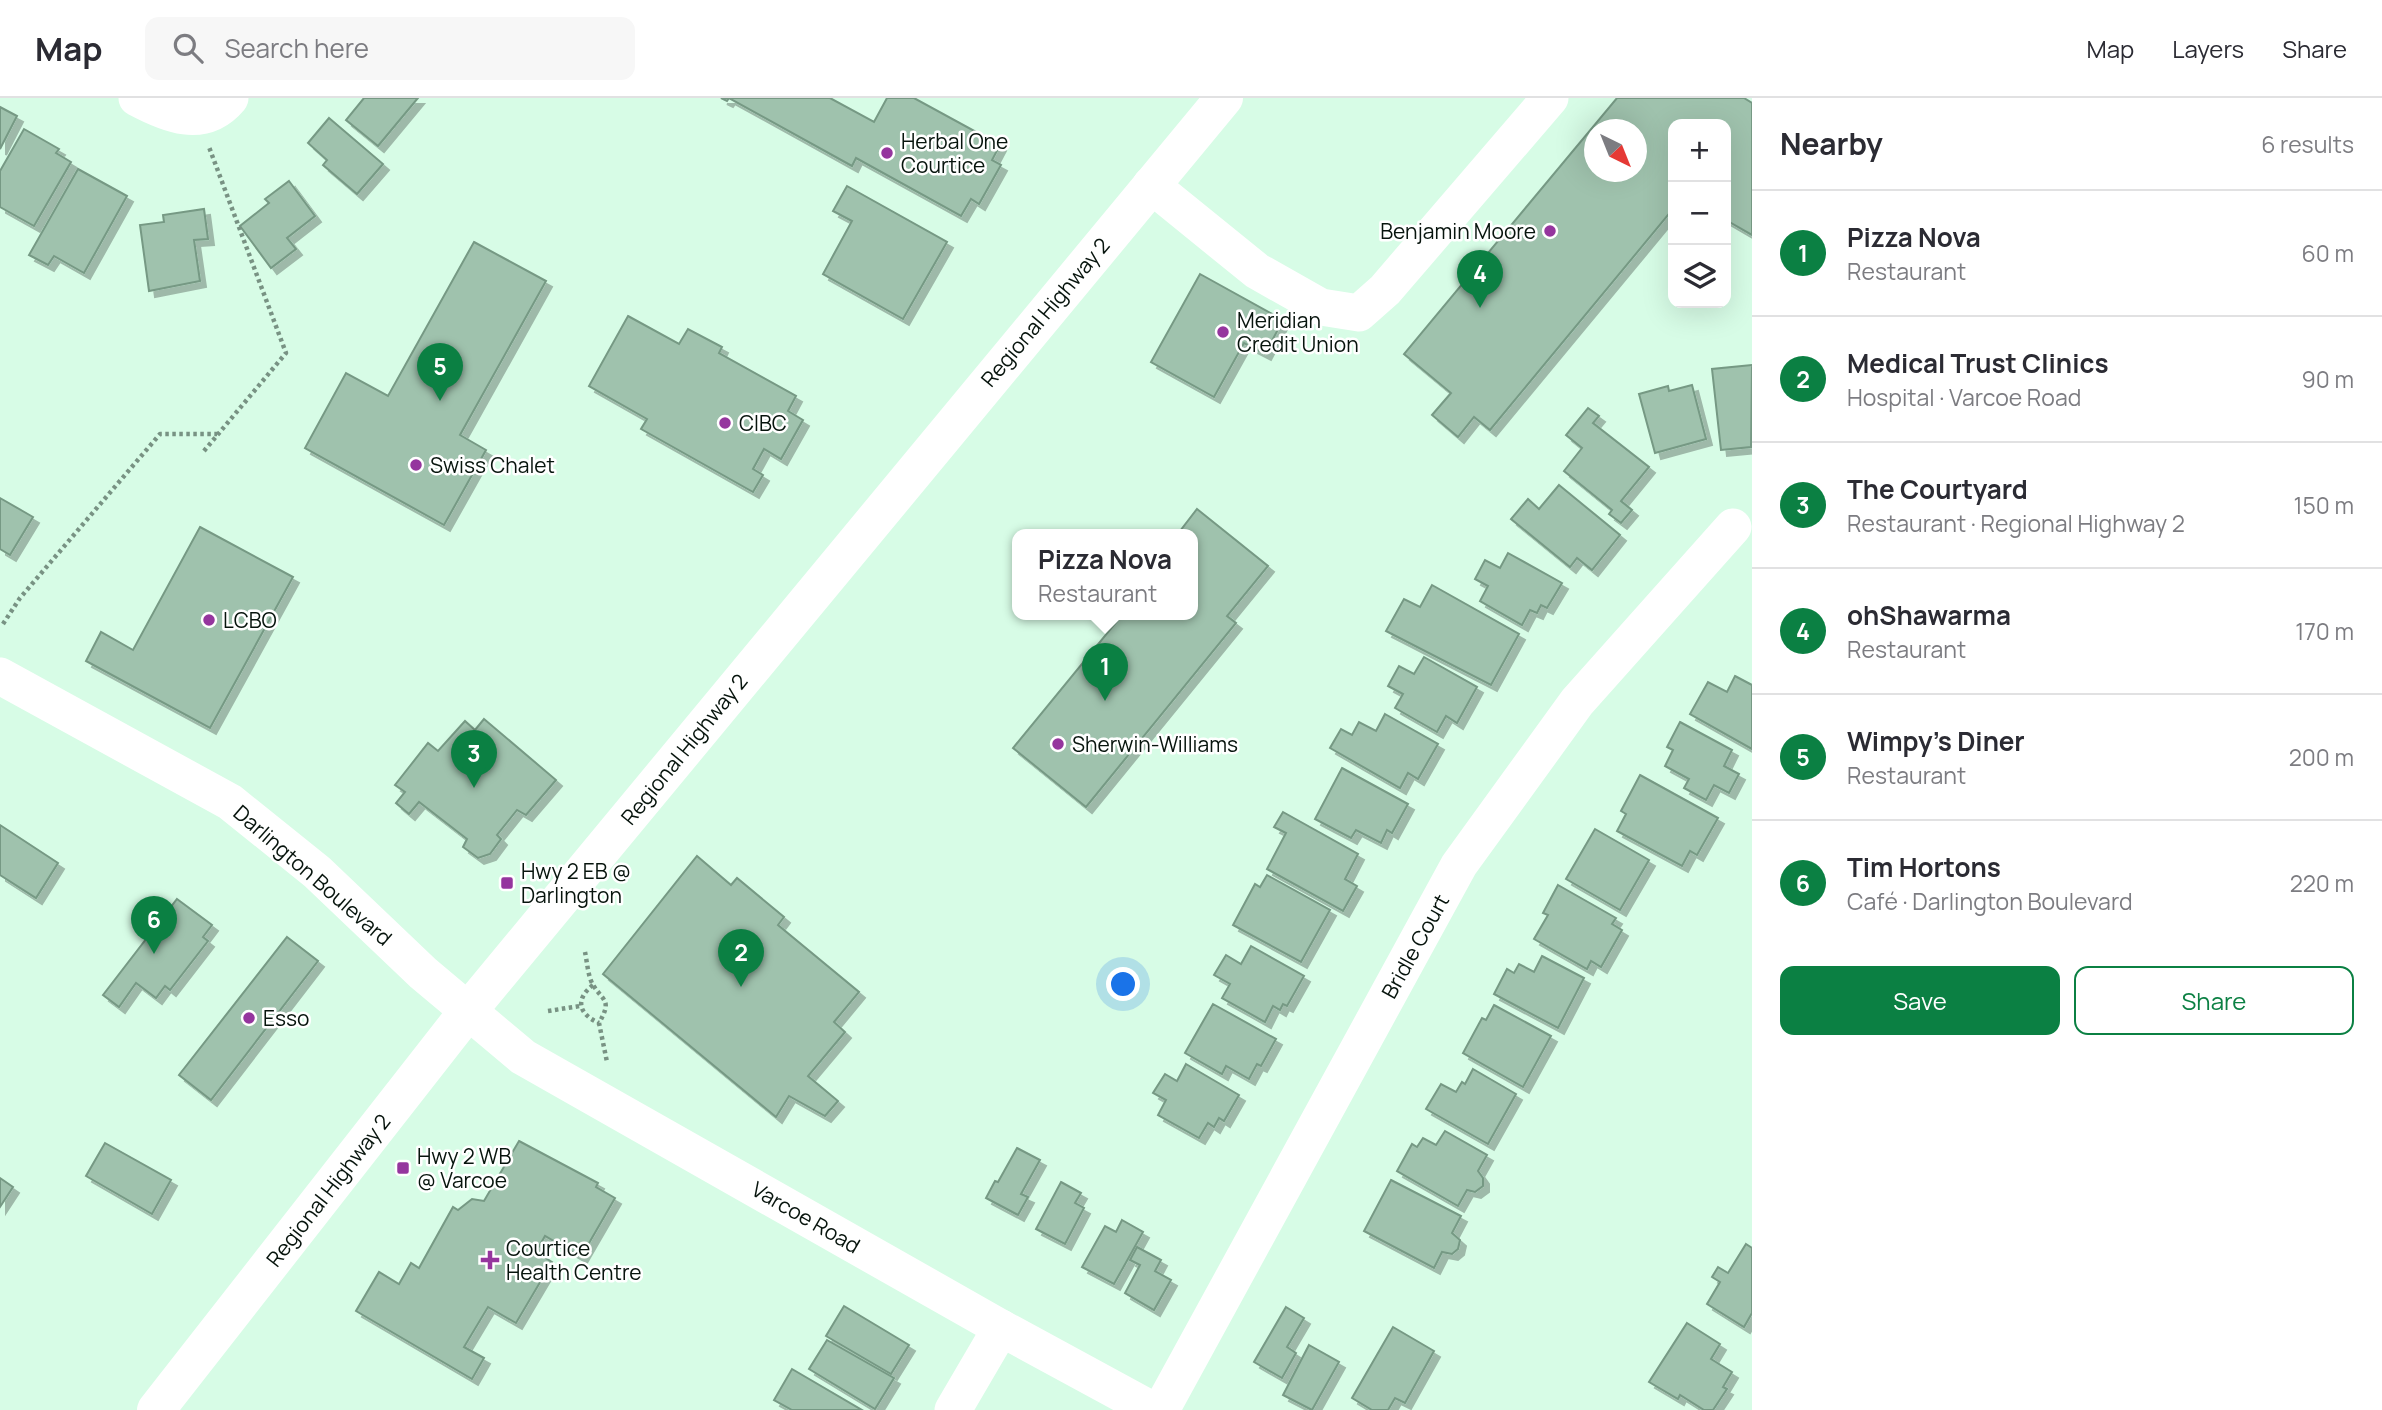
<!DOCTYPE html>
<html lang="en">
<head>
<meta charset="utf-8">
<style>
	body { margin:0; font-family:Manrope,sans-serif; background:#f7f7f7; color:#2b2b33 }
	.controls { position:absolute; right:21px; top:21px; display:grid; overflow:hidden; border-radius:14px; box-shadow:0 7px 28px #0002 }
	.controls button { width:63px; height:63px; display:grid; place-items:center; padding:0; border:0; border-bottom:2px solid #e1e1e2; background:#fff; color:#2b2b33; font:35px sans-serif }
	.compass { position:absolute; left:1584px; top:21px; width:63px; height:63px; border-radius:50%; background:#fff; box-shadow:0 7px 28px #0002; rotate:137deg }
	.you { position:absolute; left:1124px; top:887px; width:24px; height:24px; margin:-18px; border:5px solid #fff; border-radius:50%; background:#1a73e8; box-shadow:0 0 0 10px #1a73e833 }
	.badge { display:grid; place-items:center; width:46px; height:46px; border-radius:50%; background:#0b8043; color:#fff; font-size:23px; font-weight:700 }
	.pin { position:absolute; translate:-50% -58px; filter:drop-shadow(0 2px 4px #0008) }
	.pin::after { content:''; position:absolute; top:37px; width:24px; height:21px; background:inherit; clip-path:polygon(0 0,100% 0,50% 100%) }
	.popup { position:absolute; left:1012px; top:431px; width:186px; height:91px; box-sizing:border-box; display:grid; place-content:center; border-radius:14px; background:#fff; filter:drop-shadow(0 2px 5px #0005); font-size:23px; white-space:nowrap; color:#7c7c81 }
	.popup b { font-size:26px; color:#2b2b33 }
	.popup::after { content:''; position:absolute; left:50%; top:100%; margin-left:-14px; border:14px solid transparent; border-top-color:#fff }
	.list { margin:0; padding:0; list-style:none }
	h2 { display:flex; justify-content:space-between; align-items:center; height:91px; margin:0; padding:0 28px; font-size:30px }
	h2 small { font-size:23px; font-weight:400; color:#7c7c81 }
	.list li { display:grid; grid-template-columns:46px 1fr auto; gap:21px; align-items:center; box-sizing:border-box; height:126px; padding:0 28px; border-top:2px solid #e1e1e2 }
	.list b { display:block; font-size:26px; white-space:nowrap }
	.list p { margin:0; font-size:23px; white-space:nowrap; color:#7c7c81 }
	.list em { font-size:23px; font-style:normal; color:#7c7c81 }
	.actions { display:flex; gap:14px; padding:21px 28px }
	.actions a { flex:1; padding:16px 0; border:2px solid #0b8043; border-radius:14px; text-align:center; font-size:24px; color:#0b8043 }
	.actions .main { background:#0b8043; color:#fff }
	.icon { flex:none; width:38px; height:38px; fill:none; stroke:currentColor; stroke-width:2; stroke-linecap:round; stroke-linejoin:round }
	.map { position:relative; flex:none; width:1752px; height:1312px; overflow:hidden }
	header { display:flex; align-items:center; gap:42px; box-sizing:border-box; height:98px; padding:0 35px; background:#fff; border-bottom:2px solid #e1e1e2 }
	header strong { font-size:33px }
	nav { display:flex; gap:38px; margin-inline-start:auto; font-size:24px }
	.search { width:490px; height:63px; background:#f7f7f7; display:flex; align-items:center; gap:18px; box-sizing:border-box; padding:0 24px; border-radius:14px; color:#7c7c81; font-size:26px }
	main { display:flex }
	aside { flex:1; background:#fff }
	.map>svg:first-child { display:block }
</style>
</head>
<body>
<header>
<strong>Map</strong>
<div class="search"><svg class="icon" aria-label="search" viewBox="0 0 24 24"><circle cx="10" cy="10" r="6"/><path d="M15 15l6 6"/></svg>Search here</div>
<nav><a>Map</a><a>Layers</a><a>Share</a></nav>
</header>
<main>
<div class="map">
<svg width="1752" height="1312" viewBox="0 0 1752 1312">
	<defs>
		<filter id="shadow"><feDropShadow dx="6" dy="6" stdDeviation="0" flood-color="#0004"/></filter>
	</defs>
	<rect width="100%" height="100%" fill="#d7fce6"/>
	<!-- building -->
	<g fill="#9fc2ad" stroke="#769984" stroke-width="2" fill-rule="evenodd" filter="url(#shadow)">
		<path d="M364,0H418L378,48L346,22Z"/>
		<path d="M721,0H830L874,24L887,0H914L1000,47L992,62L1001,67L979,106L971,101L961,118L856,60L852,68L729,0L727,3Z"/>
		<path d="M1617,0H1744L1752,5V137L1726,122V26H1673V111L1490,332L1474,319L1458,339L1432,317L1451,295L1404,256ZM1594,32H1636V74H1594Z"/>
		<path d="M0,9L17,18L0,51Z"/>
		<path d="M329,20L383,66L357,96L323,67L327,62L308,45Z"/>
		<path d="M24,31L59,51L56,55L71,64L34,128L0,109V73Z"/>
		<path d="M78,71L127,98L84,175L54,158L48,167L29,157Z"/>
		<path d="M289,83L315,118L287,140L296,151L271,170L240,128L269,105L265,101Z"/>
		<path d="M847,88L947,144L903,221L823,176L852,123L833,113Z"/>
		<path d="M204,111L208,141L194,142L200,183L149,193L140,127L164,124L163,117Z"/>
		<path d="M474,144L546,183L460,337L486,352L444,427L305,350L346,275L388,298Z"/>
		<path d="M1200,176L1283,222L1265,256L1244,245L1214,299L1151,264Z"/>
		<path d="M628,218L679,246L688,231L722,249L719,255L796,298L788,313L803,322L781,361L764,351L753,371L763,377L753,394L641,331L647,321L589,288Z"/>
		<path d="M1752,267L1751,349L1721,352L1712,271Z"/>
		<path d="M1692,287L1706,341L1655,355L1639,296L1668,288L1669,293Z"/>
		<path d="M1588,310L1599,318L1593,325L1649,369L1621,403L1632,412L1621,425L1609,416L1612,412L1564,373L1582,350L1566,337Z"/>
		<path d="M1559,387L1620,437L1592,472L1577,460L1570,469L1511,421L1528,401L1539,411Z"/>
		<path d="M0,400L33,419L10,457L0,451Z"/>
		<path d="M1197,411L1268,468L1227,518L1236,525L1086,709L1013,650L1122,517H1192V437H1177Z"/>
		<path d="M200,429L293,479L210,630L86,563L101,534L133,552Z"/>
		<path d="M1508,455L1562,485L1547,510L1541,507L1537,515L1530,512L1522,527L1480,503L1488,488L1475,481L1485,462L1500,470Z"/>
		<path d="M1432,487L1519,536L1491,587L1386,533L1404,501L1420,509Z"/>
		<path d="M1424,559L1477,589L1457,625L1446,618L1437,634L1395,610L1403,596L1388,588L1399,568L1414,576Z"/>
		<path d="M1735,578L1752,587V651L1690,616L1708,584L1727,594Z"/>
		<path d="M1385,616L1438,646L1418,681L1408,675L1400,690L1330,650L1341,631L1352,637L1359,624L1376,633Z"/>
		<path d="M484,621L556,682L526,717L517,712L497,737L501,741L490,756L478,760L463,749L467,741L419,704L409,716L396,705L405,694L395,687L428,645L438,653L465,623L475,632Z"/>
		<path d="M1680,624L1732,652L1724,668L1739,676L1729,695L1714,687L1706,702L1684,690L1689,681L1665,668L1673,652L1667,649Z"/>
		<path d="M1342,670L1408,706L1392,735L1387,732L1381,745L1356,732L1351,740L1315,721Z"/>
		<path d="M1640,677L1718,720L1697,757L1690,753L1682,768L1617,733L1626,716L1621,713Z"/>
		<path d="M1283,714L1358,756L1345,781L1357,788L1343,813L1267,771L1286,735L1274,729Z"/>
		<path d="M0,727L58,765L36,800L0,777Z"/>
		<path d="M1595,731L1649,762L1620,812L1566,781Z"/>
		<path d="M697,758L731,787L737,780L784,819L778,827L859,894L834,924L845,934L808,978L838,1003L825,1018L789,998L776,1019L603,876Z"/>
		<path d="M1267,777L1330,812L1301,864L1233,827L1255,786L1260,789Z"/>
		<path d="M1558,787L1616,820L1612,826L1622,832L1601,869L1591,863L1587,871L1534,841L1548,817L1543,815Z"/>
		<path d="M177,801L212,827L203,839L208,843L170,892L165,888L156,900L136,885L119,909L103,897Z"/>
		<path d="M287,839L318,863L211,1002L179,977Z"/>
		<path d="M1251,848L1304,878L1287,908L1283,906L1280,912L1273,908L1265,924L1222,900L1230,886L1214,877L1226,857L1241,866Z"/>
		<path d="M1542,858L1584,880L1558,930L1494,896L1507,871L1514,875L1519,866L1534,874Z"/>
		<path d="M1213,906L1276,941L1261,968L1257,966L1249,981L1226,968L1222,976L1185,955Z"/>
		<path d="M1494,907L1551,938L1523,989L1463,955L1482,920L1486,922Z"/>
		<path d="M1186,966L1239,997L1224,1023L1219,1020L1214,1029L1208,1025L1199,1040L1158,1017L1166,1002L1153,995L1165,976L1177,983Z"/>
		<path d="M1473,971L1516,996L1488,1046L1426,1011L1441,986L1456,994L1462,984L1465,986Z"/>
		<path d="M1445,1033L1487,1057L1478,1073L1483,1080V1088L1475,1094L1467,1092L1458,1108L1397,1073L1412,1046L1417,1049L1423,1040L1436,1047Z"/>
		<path d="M519,1043L598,1085L596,1089L615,1100L581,1159L545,1138L536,1154L552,1164L516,1225L488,1209L464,1249L484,1260L472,1281L356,1213L379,1174L399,1186L411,1165L419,1170L453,1109L458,1112L472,1101L484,1103Z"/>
		<path d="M105,1045L171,1082L152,1116L86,1078Z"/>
		<path d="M1017,1050L1040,1062L1021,1096L1028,1099L1018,1117L986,1100L995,1083L998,1084Z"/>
		<path d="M0,1080L13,1089L0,1109Z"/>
		<path d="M1391,1082L1461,1118L1452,1135L1460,1142L1458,1151L1452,1156L1442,1154L1434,1170L1364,1133Z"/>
		<path d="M1061,1084L1081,1095L1075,1105L1084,1110L1065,1146L1036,1131Z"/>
		<path d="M1122,1122L1143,1134L1114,1186L1082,1169L1105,1128L1116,1134Z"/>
		<path d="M1746,1146L1752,1150V1215L1744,1229L1707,1206L1720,1184L1712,1179L1718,1169L1728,1175Z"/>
		<path d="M1137,1149L1161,1162L1155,1173L1171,1182L1154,1212L1125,1195L1140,1167L1130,1162Z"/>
		<path d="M844,1208L909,1247L891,1276L826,1238Z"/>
		<path d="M1286,1209L1304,1220L1287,1249L1296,1255L1282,1280L1254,1264Z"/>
		<path d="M1687,1225L1720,1246L1711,1261L1732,1274L1723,1289L1727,1291L1713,1312H1704L1680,1297L1678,1301L1649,1284Z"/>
		<path d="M1393,1229L1434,1253L1405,1305L1395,1300L1388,1312H1372L1352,1300Z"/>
		<path d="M827,1242L894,1280L875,1311L809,1271Z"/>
		<path d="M1309,1247L1339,1264L1312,1312L1283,1297Z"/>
		<path d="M792,1271L862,1312H792L774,1302Z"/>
	</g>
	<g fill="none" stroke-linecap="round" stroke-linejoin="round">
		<!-- path -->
		<g stroke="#789283" stroke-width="4.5" stroke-dasharray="3.5 3.5" stroke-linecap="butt">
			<path d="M204,353L286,255L209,49"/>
			<path d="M3,526L20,500L160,336H217"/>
			<path d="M585,854C587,863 588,879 593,887C604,904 612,902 599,925L607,964"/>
			<path d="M593,887C575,901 578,916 599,925"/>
			<path d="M548,913L580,908"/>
		</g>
		<!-- minor -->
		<g stroke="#fff" stroke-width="37">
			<path d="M137,0C167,16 203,32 230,0"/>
			<path d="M1151,87L1257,173L1321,209L1359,215L1385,192L1550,0"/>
			<path d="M0,578L230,704L317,774L423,875L523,959L1001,1230L1152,1312"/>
			<path d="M953,1312L1001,1230"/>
			<path d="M1161,1312L1459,767L1577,604L1733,429"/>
		</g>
		<!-- major -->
		<path stroke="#fff" stroke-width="38" d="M156,1312L468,913L1224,0"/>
	</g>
	<!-- markers -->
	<g fill="#95359e" stroke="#fff" stroke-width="2.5">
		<circle cx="887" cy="55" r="7"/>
		<circle cx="1550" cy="133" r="7"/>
		<circle cx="1223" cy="234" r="7"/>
		<circle cx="725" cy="325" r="7"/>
		<circle cx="416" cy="367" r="7"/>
		<circle cx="209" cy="522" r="7"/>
		<circle cx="1058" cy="646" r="7"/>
		<rect x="500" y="778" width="14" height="14" rx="3.5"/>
		<circle cx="249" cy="920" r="7"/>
		<rect x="396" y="1063" width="14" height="14" rx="3.5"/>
		<path d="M486.5 1151.5h7v7h7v7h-7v7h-7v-7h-7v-7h7z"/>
	</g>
	<g text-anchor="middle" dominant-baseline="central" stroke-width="5" stroke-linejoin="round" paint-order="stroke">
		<!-- poi labels -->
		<g font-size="21" fill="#07140d" stroke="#fff" text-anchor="start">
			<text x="901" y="43">Herbal One<tspan x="901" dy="24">Courtice</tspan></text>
			<text x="1536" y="133" text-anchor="end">Benjamin Moore</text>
			<text x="1237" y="222">Meridian<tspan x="1237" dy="24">Credit Union</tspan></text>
			<text x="739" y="325">CIBC</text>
			<text x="430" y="367">Swiss Chalet</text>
			<text x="223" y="522">LCBO</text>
			<text x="1072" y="646">Sherwin-Williams</text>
			<text x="521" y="773">Hwy 2 EB @<tspan x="521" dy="24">Darlington</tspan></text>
			<text x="263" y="920">Esso</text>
			<text x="417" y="1058">Hwy 2 WB<tspan x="417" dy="24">@ Varcoe</tspan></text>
			<text x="506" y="1150">Courtice<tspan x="506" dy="24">Health Centre</tspan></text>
		</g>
		<!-- street labels -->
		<g font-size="21" fill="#07140d" stroke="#fff">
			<text transform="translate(1045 214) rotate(-50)">Regional Highway 2</text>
			<text transform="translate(684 651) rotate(-51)">Regional Highway 2</text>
			<text transform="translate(313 777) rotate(41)">Darlington Boulevard</text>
			<text transform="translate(1415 848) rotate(-61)">Bridle Court</text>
			<text transform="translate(328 1092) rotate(-52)">Regional Highway 2</text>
			<text transform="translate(806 1119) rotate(30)">Varcoe Road</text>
		</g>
	</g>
</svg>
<div class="controls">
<button>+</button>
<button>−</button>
<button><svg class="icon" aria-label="layers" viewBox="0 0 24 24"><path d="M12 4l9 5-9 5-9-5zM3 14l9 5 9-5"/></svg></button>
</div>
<svg class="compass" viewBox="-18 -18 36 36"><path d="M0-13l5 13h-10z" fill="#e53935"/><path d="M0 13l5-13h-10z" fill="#7c7c81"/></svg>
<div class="you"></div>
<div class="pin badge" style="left:1105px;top:603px">1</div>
<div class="popup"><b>Pizza Nova</b>Restaurant</div>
<div class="pin badge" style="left:741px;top:889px">2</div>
<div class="pin badge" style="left:474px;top:690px">3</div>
<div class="pin badge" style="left:1480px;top:210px">4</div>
<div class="pin badge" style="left:440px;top:303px">5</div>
<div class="pin badge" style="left:154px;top:856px">6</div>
</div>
<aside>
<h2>Nearby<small>6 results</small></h2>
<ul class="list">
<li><span class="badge">1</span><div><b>Pizza Nova</b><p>Restaurant</p></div><em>60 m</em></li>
<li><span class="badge">2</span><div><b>Medical Trust Clinics</b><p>Hospital · Varcoe Road</p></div><em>90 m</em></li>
<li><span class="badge">3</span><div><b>The Courtyard</b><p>Restaurant · Regional Highway 2</p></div><em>150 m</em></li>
<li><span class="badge">4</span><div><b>ohShawarma</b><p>Restaurant</p></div><em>170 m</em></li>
<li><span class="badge">5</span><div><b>Wimpy's Diner</b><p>Restaurant</p></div><em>200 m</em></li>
<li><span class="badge">6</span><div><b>Tim Hortons</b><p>Café · Darlington Boulevard</p></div><em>220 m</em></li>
</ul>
<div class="actions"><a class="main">Save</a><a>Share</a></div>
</aside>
</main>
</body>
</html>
